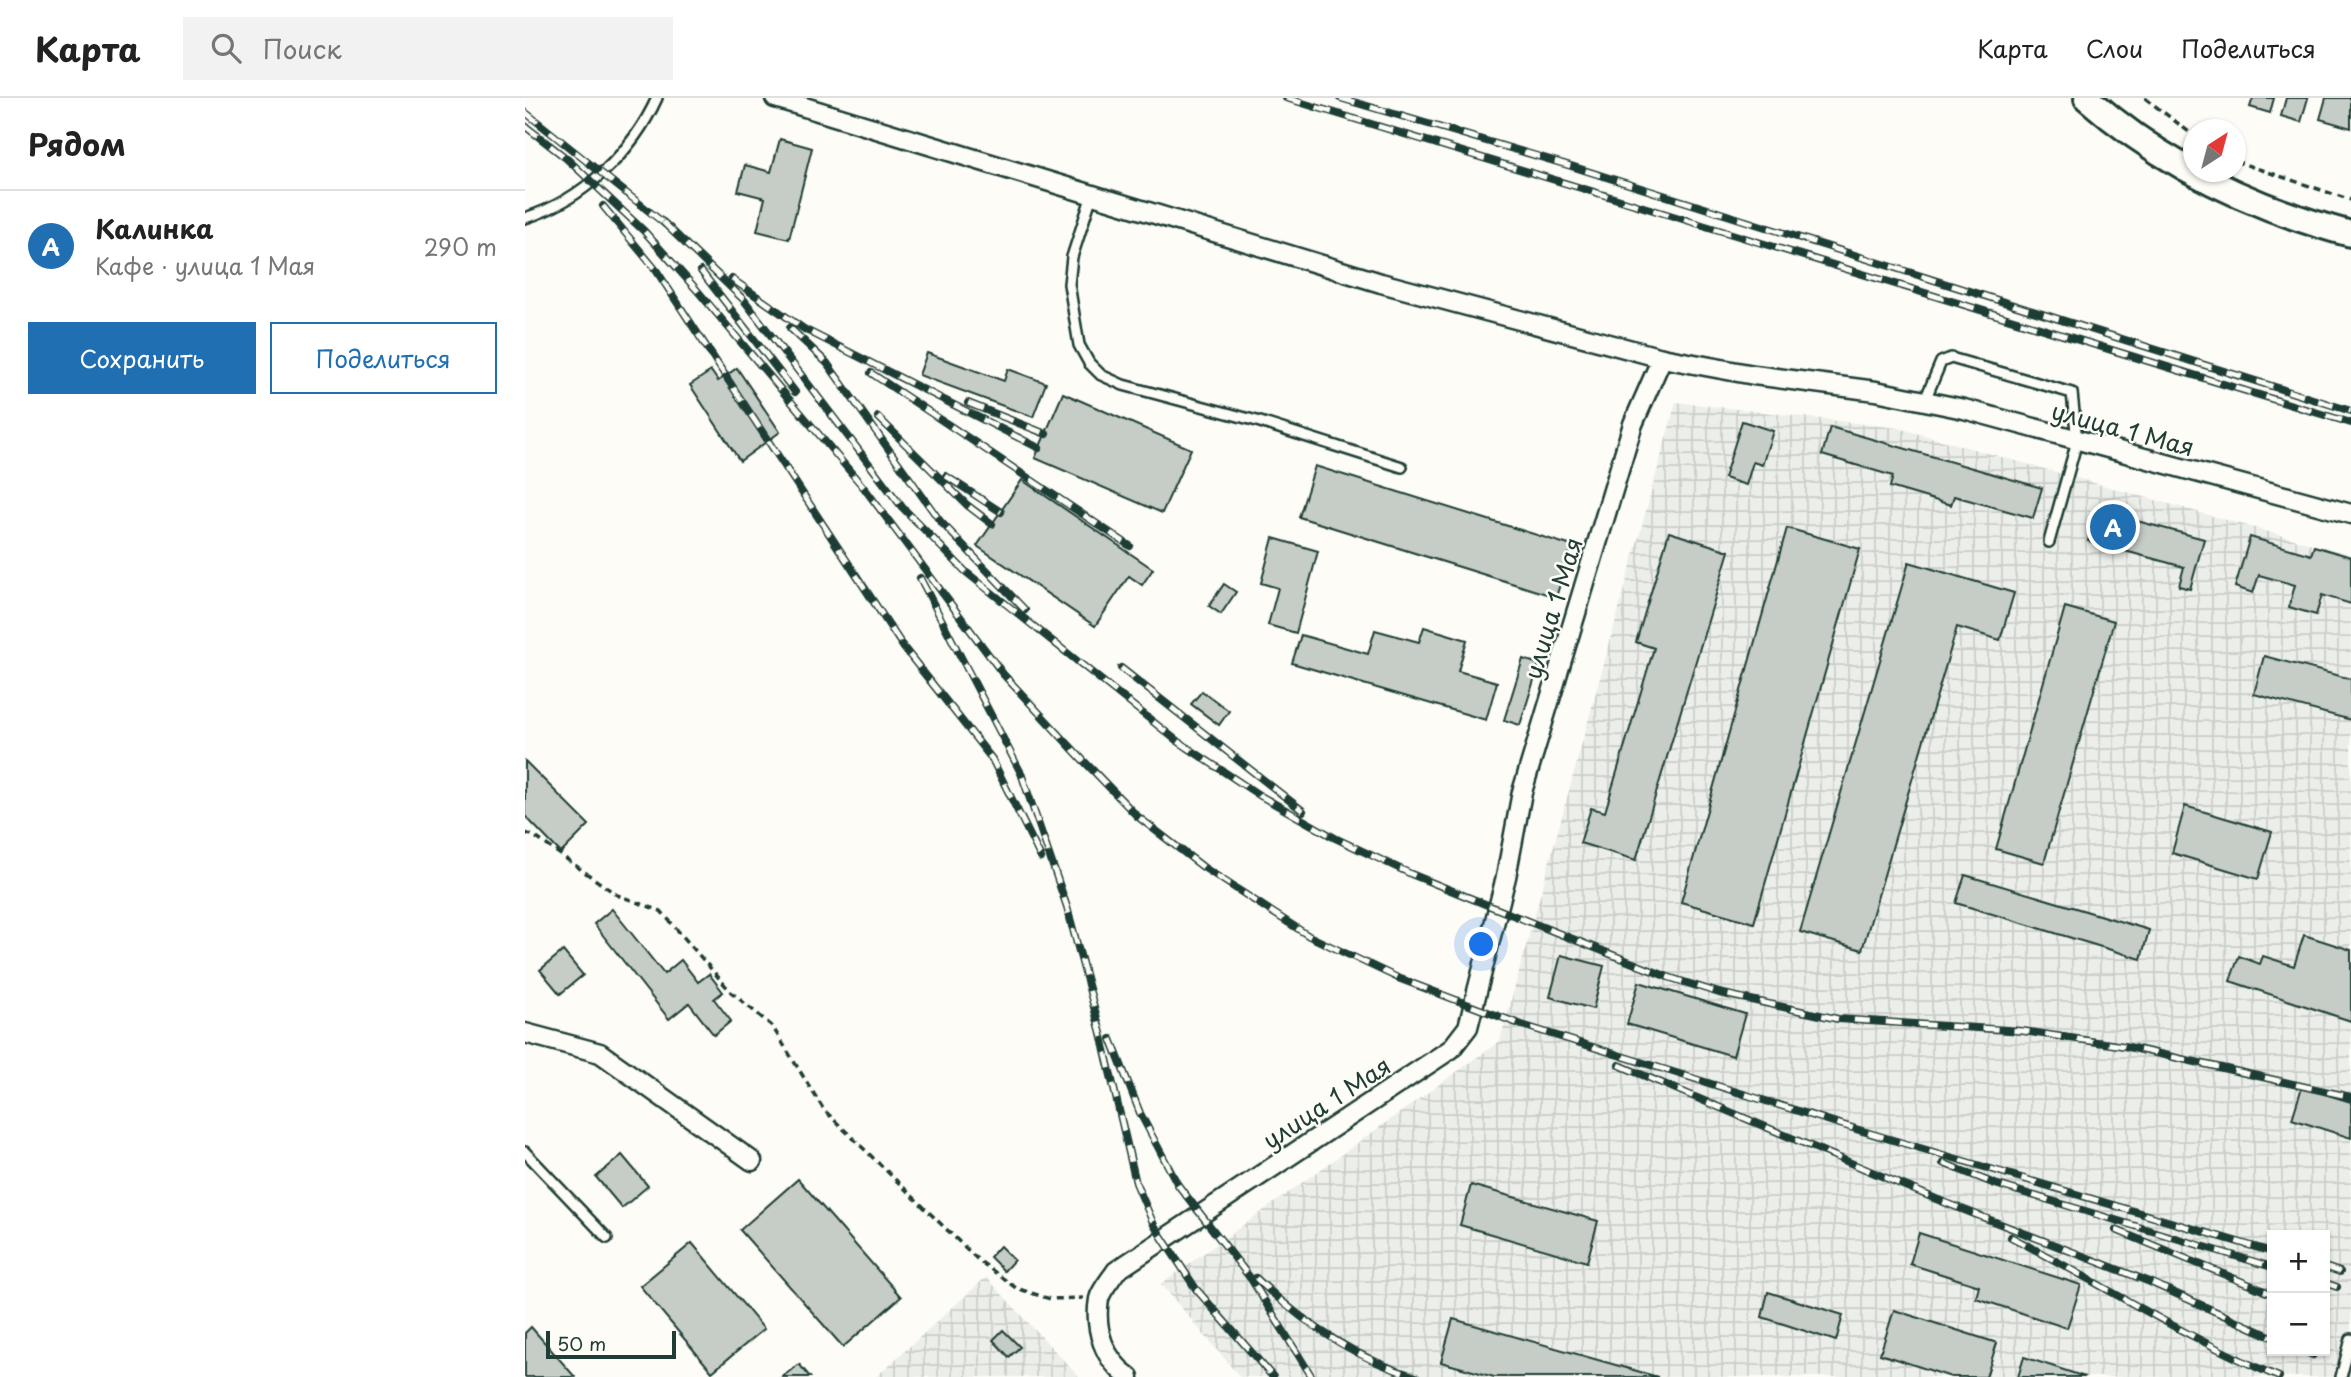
<!DOCTYPE html>
<html lang="ru">
<head>
<meta charset="utf-8">
<style>
	body { margin:0; font-family:"Playpen Sans",sans-serif; background:#f2f2f2; color:#222 }
	.controls { position:absolute; right:21px; bottom:21px; display:grid; overflow:hidden; border-radius:0px; box-shadow:0 2px 5px #0004 }
	.controls button { width:63px; height:63px; display:grid; place-items:center; padding:0; border:0; border-bottom:2px solid #e0e0e0; background:#fff; color:#222; font:35px sans-serif }
	.compass { position:absolute; left:1658px; top:21px; width:63px; height:63px; border-radius:50%; background:#fff; box-shadow:0 2px 5px #0004; rotate:36deg }
	.scale { position:absolute; left:21px; bottom:18px; width:130px; box-sizing:border-box; padding-left:7px; border:4px solid #1f3d34; border-top:0; font-size:19px; line-height:24px; white-space:nowrap; color:#1f3d34; -webkit-text-stroke:5px #fdfcf7; paint-order:stroke }
	.you { position:absolute; left:957px; top:847px; width:24px; height:24px; margin:-18px; border:5px solid #fff; border-radius:50%; background:#1a73e8; box-shadow:0 0 0 10px #1a73e833 }
	.badge { display:grid; place-items:center; width:46px; height:46px; border-radius:50%; background:#1f6fb2; color:#fff; font-size:23px; font-weight:700 }
	.pin { position:absolute; translate:-50% -50%; border:4px solid #fff; box-shadow:0 2px 7px #0006 }
	.list { margin:0; padding:0; list-style:none }
	h2 { display:flex; justify-content:space-between; align-items:center; height:91px; margin:0; padding:0 28px; font-size:30px }
	h2 small { font-size:23px; font-weight:400; color:#767676 }
	.list li { display:grid; grid-template-columns:46px 1fr auto; gap:21px; align-items:center; box-sizing:border-box; height:112px; padding:0 28px; border-top:2px solid #e0e0e0 }
	.list b { display:block; font-size:26px; white-space:nowrap }
	.list p { margin:0; font-size:23px; white-space:nowrap; color:#767676 }
	.list em { font-size:23px; font-style:normal; color:#767676 }
	.actions { display:flex; gap:14px; padding:21px 28px }
	.actions a { flex:1; padding:16px 0; border:2px solid #1f6fb2; border-radius:0px; text-align:center; font-size:24px; color:#1f6fb2 }
	.actions .main { background:#1f6fb2; color:#fff }
	.icon { flex:none; width:38px; height:38px; fill:none; stroke:currentColor; stroke-width:2; stroke-linecap:round; stroke-linejoin:round }
	.map { position:relative; flex:none; width:1826px; height:1279px; overflow:hidden }
	header { display:flex; align-items:center; gap:42px; box-sizing:border-box; height:98px; padding:0 35px; background:#fff; border-bottom:2px solid #e0e0e0 }
	header strong { font-size:33px }
	nav { display:flex; gap:38px; margin-inline-start:auto; font-size:24px }
	.search { width:490px; height:63px; background:#f2f2f2; display:flex; align-items:center; gap:18px; box-sizing:border-box; padding:0 24px; border-radius:0px; color:#767676; font-size:26px }
	main { display:flex }
	aside { flex:1; background:#fff }
	.map>svg:first-child { display:block }
</style>
</head>
<body>
<header>
<strong>Карта</strong>
<div class="search"><svg class="icon" aria-label="search" viewBox="0 0 24 24"><circle cx="10" cy="10" r="6"/><path d="M15 15l6 6"/></svg>Поиск</div>
<nav><a>Карта</a><a>Слои</a><a>Поделиться</a></nav>
</header>
<main>
<aside>
<h2>Рядом<small></small></h2>
<ul class="list">
<li><span class="badge">A</span><div><b>Калинка</b><p>Кафе · улица 1 Мая</p></div><em>290 m</em></li>
</ul>
<div class="actions"><a class="main">Сохранить</a><a>Поделиться</a></div>
</aside>
<div class="map">
<svg width="1826" height="1279" viewBox="0 0 1826 1279">
	<defs>
		<pattern id="industrial-grid" width="8" height="8" patternUnits="userSpaceOnUse" patternTransform="scale(1.75)"><rect width="8" height="8" fill="#eceee9"/><path d="M0 4h8M4 0v8" fill="none" stroke="#cacdc8"/></pattern>
	</defs>
	<rect width="100%" height="100%" fill="#fdfcf7"/>
	<filter id="ink" filterUnits="userSpaceOnUse"><feTurbulence type="fractalNoise" baseFrequency=".0143" numOctaves="2"/><feDisplacementMap in="SourceGraphic" scale="14" xChannelSelector="R" yChannelSelector="G"/><feConvolveMatrix kernelMatrix="1 2 1 2 8 2 1 2 1" color-interpolation-filters="sRGB"/></filter>
	<g filter="url(#ink)">
		<!-- industrial -->
		<g fill="url(#industrial-grid)" fill-rule="evenodd">
			<path d="M1151,304L1373,330L1826,457V1279H715L636,1186L975,943ZM1747,1137H1800V1253H1747Z"/>
			<path d="M461,1179L554,1279H351Z"/>
		</g>
		<!-- building -->
		<g fill="#c6cdc7" stroke="#1f3d34" stroke-width="2">
			<path d="M1728,0H1749L1745,15L1725,9Z"/>
			<path d="M1761,0H1783L1776,24L1756,18Z"/>
			<path d="M1801,0H1826V30L1795,21Z"/>
			<path d="M255,41L287,50L264,141L232,133L240,100L213,93L220,67L246,74Z"/>
			<path d="M402,255L479,283L483,271L521,285L508,319L394,277Z"/>
			<path d="M212,270L255,334L215,363L165,287L186,273L193,283Z"/>
			<path d="M538,295L666,351L637,415L510,360Z"/>
			<path d="M1217,323L1248,333L1237,367L1228,364L1221,387L1199,380Z"/>
			<path d="M1305,329L1517,390L1508,420L1429,398L1426,407L1365,389L1368,378L1297,357Z"/>
			<path d="M790,368L1047,448L1031,499L774,419Z"/>
			<path d="M497,382L628,471L617,487L604,478L570,528L452,448Z"/>
			<path d="M1571,412L1679,441L1665,491L1654,488L1659,469L1563,443Z"/>
			<path d="M1262,430L1335,451L1229,825L1156,804Z"/>
			<path d="M1144,434L1204,453L1111,762L1055,745L1066,710L1080,714L1129,550L1111,544Z"/>
			<path d="M1725,439L1786,457L1789,448L1826,459V506L1797,497L1791,517L1764,509L1770,487L1734,477L1728,495L1710,489Z"/>
			<path d="M748,440L793,453L771,535L743,527L753,490L736,485Z"/>
			<path d="M1384,464L1489,495L1475,542L1432,529L1337,852L1275,834Z"/>
			<path d="M699,486L711,494L696,516L684,508Z"/>
			<path d="M1540,509L1589,523L1519,765L1471,751Z"/>
			<path d="M899,529L942,542L933,573L972,584L961,622L767,565L776,537L843,556L850,532L894,544Z"/>
			<path d="M1739,558L1826,581V622L1729,596Z"/>
			<path d="M998,561L1014,566L995,627L979,622Z"/>
			<path d="M677,593L704,613L694,627L666,606Z"/>
			<path d="M0,663L64,727L36,755L0,718Z"/>
			<path d="M1660,708L1747,734L1733,781L1647,755Z"/>
			<path d="M1440,777L1624,832L1616,861L1431,805Z"/>
			<path d="M87,811L139,876L156,862L173,884L184,876L198,894L189,901L206,923L189,937L164,905L144,921L69,826Z"/>
			<path d="M1779,837L1826,852V923L1705,883L1714,858L1735,866L1738,858L1769,868Z"/>
			<path d="M38,853L58,877L35,896L15,872Z"/>
			<path d="M1036,857L1079,868L1068,911L1025,899Z"/>
			<path d="M1114,884L1220,916L1208,958L1102,926Z"/>
			<path d="M1777,989L1826,1004V1040L1767,1021Z"/>
			<path d="M97,1057L123,1088L97,1110L71,1079Z"/>
			<path d="M273,1081L376,1199L318,1249L215,1132Z"/>
			<path d="M946,1087L1073,1123L1062,1164L935,1127Z"/>
			<path d="M1394,1135L1556,1187L1542,1230L1451,1200L1454,1188L1385,1166Z"/>
			<path d="M167,1145L239,1231L187,1274L115,1188Z"/>
			<path d="M475,1148L489,1162L479,1173L465,1159Z"/>
			<path d="M1243,1194L1318,1217L1311,1243L1237,1219Z"/>
			<path d="M1369,1212L1472,1245L1461,1279H1426L1355,1256Z"/>
			<path d="M928,1221L1133,1279H969L916,1264Z"/>
			<path d="M6,1229L50,1279H0V1235Z"/>
			<path d="M478,1232L495,1249L484,1259L468,1242Z"/>
			<path d="M1499,1259L1560,1279H1493Z"/>
			<path d="M274,1266L285,1279H257Z"/>
		</g>
		<g fill="none" stroke-linecap="round" stroke-linejoin="round">
			<defs>
				<g id="lane">
					<path d="M567,97L547,159L544,186L554,247L564,265L576,277L598,287L732,323L877,369"/>
					<path d="M0,120C58,102 107,55 132,0"/>
					<path d="M1400,302L1416,264L1426,260L1547,295L1552,343L1524,444"/>
					<path d="M0,1054L82,1140"/>
					<path d="M1816,1279L1826,1241"/>
				</g>
				<g id="street">
					<path d="M250,0L856,185L1137,260L1229,277L1351,293L1439,311L1826,416"/>
					<path d="M0,935L75,955L227,1063"/>
					<path d="M604,1279C579,1262 569,1231 574,1201C576,1192 586,1181 591,1173L926,951L943,929L981,779L997,694L1108,326L1137,260"/>
				</g>
				<path id="secondary" d="M1562,0C1639,68 1727,110 1826,136"/>
			</defs>
			<!-- lane casing -->
			<use href="#lane" stroke="#1f3d34" stroke-width="14"/>
			<!-- street casing -->
			<use href="#street" stroke="#1f3d34" stroke-width="23"/>
			<!-- secondary casing -->
			<use href="#secondary" stroke="#1f3d34" stroke-width="30"/>
			<!-- path -->
			<g stroke="#1f3d34" stroke-width="3.5" stroke-dasharray="7 5" stroke-linecap="butt">
				<path d="M1620,0L1668,37"/>
				<path d="M1710,63L1826,102"/>
				<path d="M0,735L9,738L92,797L136,813L206,894L247,928L299,1012L452,1161L491,1190L525,1201L558,1200"/>
			</g>
			<!-- lane -->
			<use href="#lane" stroke="#fdfcf7" stroke-width="9"/>
			<!-- street -->
			<use href="#street" stroke="#fdfcf7" stroke-width="18"/>
			<!-- secondary -->
			<use href="#secondary" stroke="#fdfcf7" stroke-width="24"/>
			<defs>
				<g id="rail">
					<path d="M761,0L1826,325"/>
					<path d="M815,0L1046,68L1826,313"/>
					<path d="M0,14L145,130"/>
					<path d="M0,28L41,60L119,133L171,191L340,391L478,576L556,660L612,718L678,769L784,838L873,880L997,927L1334,1032L1747,1154"/>
					<path d="M78,108L131,172L379,550L467,661L516,760"/>
					<path d="M138,124L219,202L377,409L441,474L651,642L734,697L810,740L886,776L965,808L1143,879L1194,895L1313,921L1498,933L1599,948L1826,999"/>
					<path d="M176,173L270,294"/>
					<path d="M207,181L279,231L514,350"/>
					<path d="M265,230L302,265L415,423L500,512"/>
					<path d="M346,275L605,448"/>
					<path d="M443,305L521,336"/>
					<path d="M353,319L442,407L467,426"/>
					<path d="M421,378L476,414"/>
					<path d="M395,480L496,675L542,809L576,935L611,1085L629,1127L671,1191L748,1279"/>
					<path d="M596,570L778,713"/>
					<path d="M586,941L615,1015L653,1087L726,1181L787,1279"/>
					<path d="M1094,967L1411,1101L1625,1184L1747,1239"/>
					<path d="M1418,1065L1470,1086L1747,1169"/>
					<path d="M1591,1132L1747,1196"/>
					<path d="M1486,1139C1575,1185 1661,1240 1754,1279"/>
					<path d="M1800,1169L1815,1174"/>
					<path d="M731,1180C778,1225 829,1260 891,1279"/>
					<path d="M1800,1185L1812,1189"/>
					<path d="M1779,1253L1788,1257"/>
				</g>
			</defs>
			<!-- rail casing -->
			<use href="#rail" stroke="#1f3d34" stroke-width="8"/>
			<!-- rail -->
			<use href="#rail" stroke="#fdfcf7" stroke-width="5" stroke-dasharray="16" stroke-linecap="butt"/>
		</g>
	</g>
	<g text-anchor="middle" dominant-baseline="central" stroke-width="5" stroke-linejoin="round" paint-order="stroke">
		<!-- street labels -->
		<g font-size="24" fill="#1f3d34" stroke="#fdfcf7">
			<text transform="translate(1598 330) rotate(15)">улица 1 Мая</text>
			<text transform="translate(1027 510) rotate(-73)">улица 1 Мая</text>
			<text transform="translate(801 1004) rotate(-33)">улица 1 Мая</text>
		</g>
	</g>
</svg>
<div class="controls">
<button>+</button>
<button>−</button>
</div>
<svg class="compass" viewBox="-18 -18 36 36"><path d="M0-13l5 13h-10z" fill="#e53935"/><path d="M0 13l5-13h-10z" fill="#767676"/></svg>
<div class="scale">50 m</div>
<div class="you"></div>
<div class="pin badge" style="left:1588px;top:429px">A</div>
</div>
</main>
</body>
</html>
